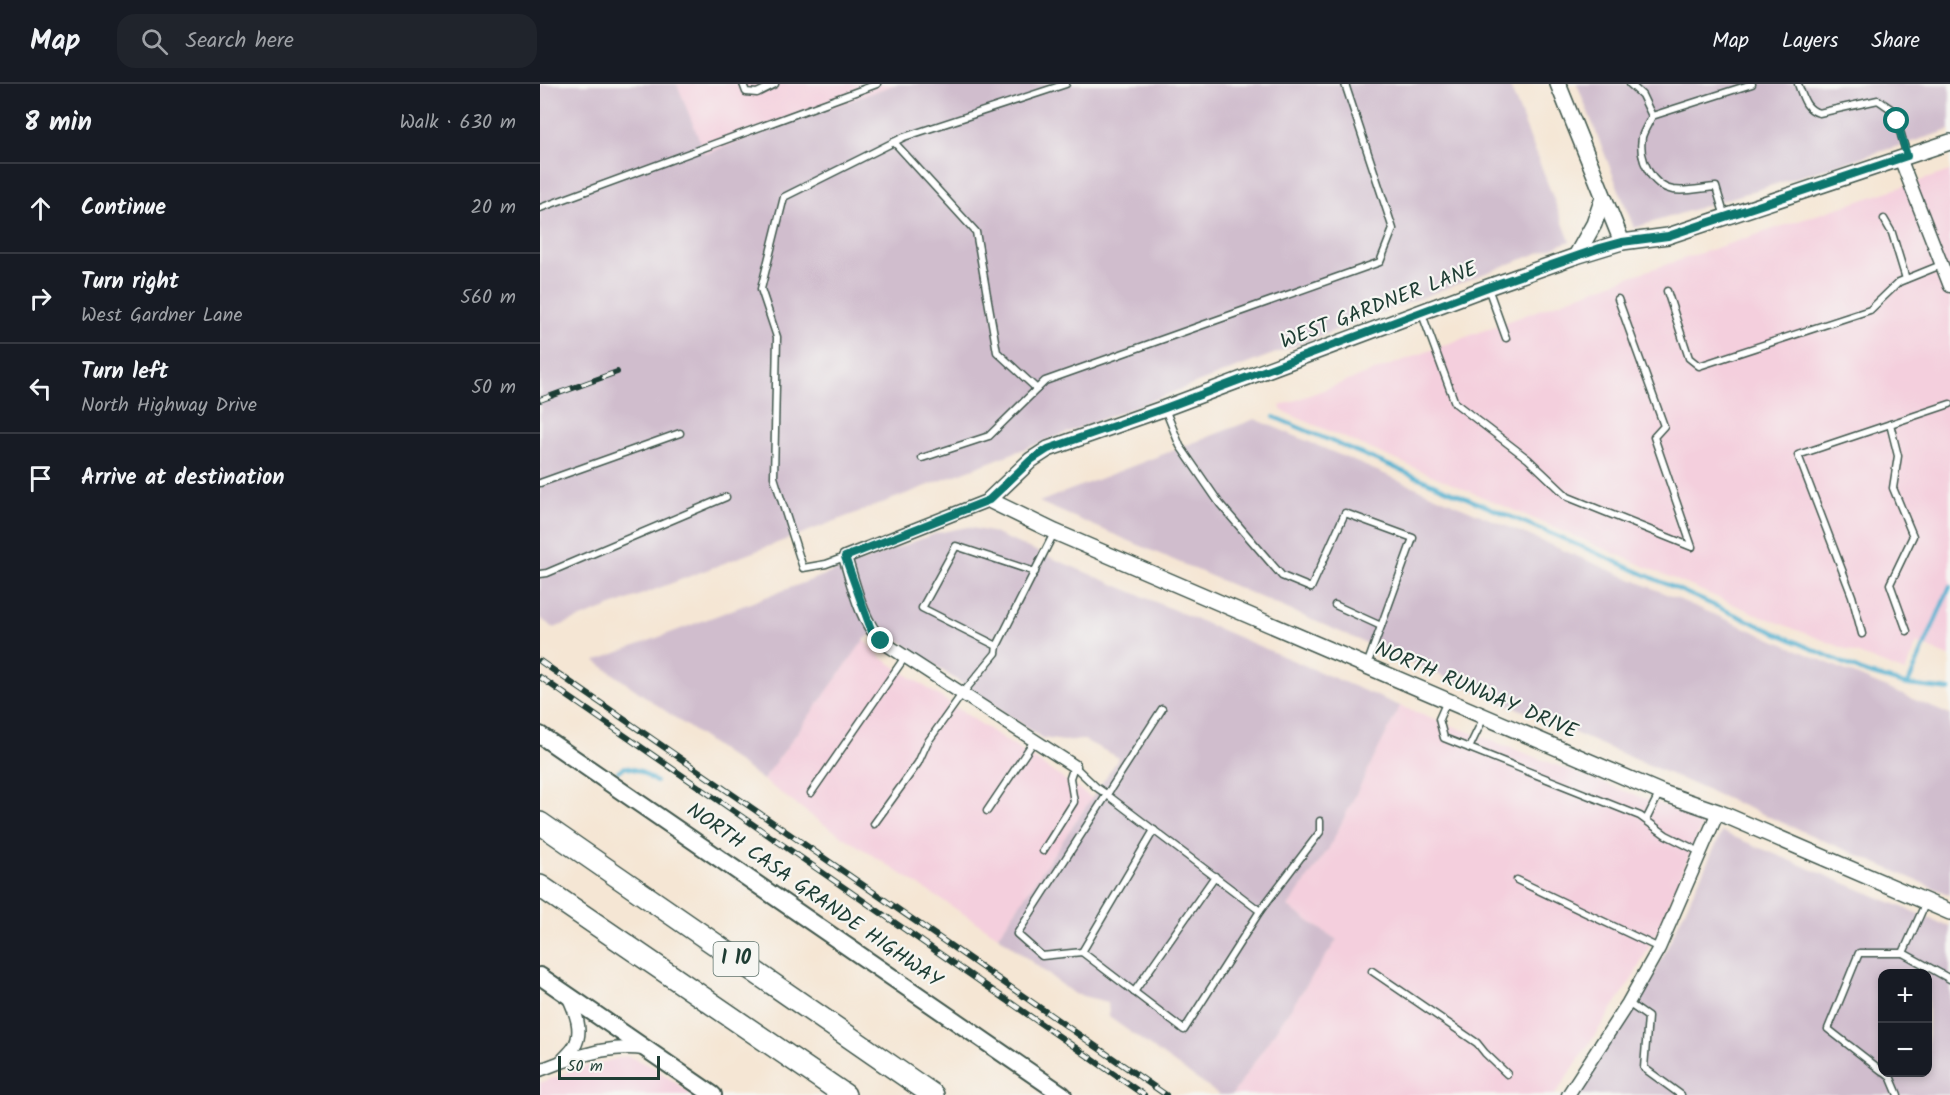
<!DOCTYPE html>
<html lang="en">
<head>
<meta charset="utf-8">
<style>
	body { margin:0; font-family:Kalam,sans-serif; background:#20242c; color:#f1f3f6 }
	.controls { position:absolute; right:18px; bottom:18px; display:grid; overflow:hidden; border-radius:12px; box-shadow:0 3px 9px #0003 }
	.controls button { width:54px; height:54px; display:grid; place-items:center; padding:0; border:0; border-bottom:2px solid #363941; background:#171b24; color:#f1f3f6; font:30px sans-serif }
	.scale { position:absolute; left:18px; bottom:15px; width:102px; box-sizing:border-box; padding-left:6px; border:3px solid #1f3d34; border-top:0; font-size:16px; line-height:21px; white-space:nowrap; color:#1f3d34; -webkit-text-stroke:4px #f6f6f2; paint-order:stroke }
	.stop { position:absolute; width:18px; height:18px; margin:-14px; border:4px solid #0f766e; border-radius:50%; background:#fff }
	.stop.end { background:#0f766e; border-color:#fff; box-shadow:0 2px 6px #0008 }
	.list { margin:0; padding:0; list-style:none }
	h2 { display:flex; justify-content:space-between; align-items:center; height:78px; margin:0; padding:0 24px; font-size:26px }
	h2 small { font-size:20px; font-weight:400; color:#9ea1a6 }
	.list li { display:grid; grid-template-columns:39px 1fr auto; gap:18px; align-items:center; box-sizing:border-box; height:90px; padding:0 24px; border-top:2px solid #363941 }
	.list b { display:block; font-size:22px; white-space:nowrap }
	.list p { margin:0; font-size:20px; white-space:nowrap; color:#9ea1a6 }
	.list em { font-size:20px; font-style:normal; color:#9ea1a6 }
	.icon { flex:none; width:33px; height:33px; fill:none; stroke:currentColor; stroke-width:2; stroke-linecap:round; stroke-linejoin:round }
	.map { position:relative; flex:none; width:1410px; height:1011px; overflow:hidden }
	header { display:flex; align-items:center; gap:36px; box-sizing:border-box; height:84px; padding:0 30px; background:#171b24; border-bottom:2px solid #363941 }
	header strong { font-size:28px }
	nav { display:flex; gap:33px; margin-inline-start:auto; font-size:21px }
	.search { width:420px; height:54px; background:#20242c; display:flex; align-items:center; gap:15px; box-sizing:border-box; padding:0 21px; border-radius:18px; color:#9ea1a6; font-size:22px }
	main { display:flex }
	aside { flex:1; background:#171b24 }
	.map>svg:first-child { display:block }
</style>
</head>
<body>
<header>
<strong>Map</strong>
<div class="search"><svg class="icon" aria-label="search" viewBox="0 0 24 24"><circle cx="10" cy="10" r="6"/><path d="M15 15l6 6"/></svg>Search here</div>
<nav><a>Map</a><a>Layers</a><a>Share</a></nav>
</header>
<main>
<aside>
<h2>8 min<small>Walk · 630 m</small></h2>
<ul class="list">
<li><svg class="icon" aria-label="ahead" viewBox="0 0 24 24"><path d="M12 20V5M6 11l6-6 6 6"/></svg><div><b>Continue</b></div><em>20 m</em></li>
<li><svg class="icon" aria-label="right" viewBox="0 0 24 24"><path d="M7 20v-9h11M14 6l5 5-5 5"/></svg><div><b>Turn right</b><p>West Gardner Lane</p></div><em>560 m</em></li>
<li><svg class="icon" aria-label="left" viewBox="0 0 24 24"><path d="M17 20v-9H6M10 6l-5 5 5 5"/></svg><div><b>Turn left</b><p>North Highway Drive</p></div><em>50 m</em></li>
<li><svg class="icon" aria-label="arrive" viewBox="0 0 24 24"><path d="M6 21V4h12l-3 4 3 4H6"/></svg><div><b>Arrive at destination</b></div></li>
</ul>
</aside>
<div class="map">
<svg width="1410" height="1011" viewBox="0 0 1410 1011">
	<rect width="100%" height="100%" fill="#f6f6f2"/>
	<filter id="ink" filterUnits="userSpaceOnUse"><feTurbulence type="fractalNoise" baseFrequency=".0167" numOctaves="2"/><feDisplacementMap in="SourceGraphic" scale="12" xChannelSelector="R" yChannelSelector="G"/><feConvolveMatrix kernelMatrix="1 2 1 2 8 2 1 2 1" color-interpolation-filters="sRGB"/></filter>
	<filter id="wash" filterUnits="userSpaceOnUse"><feTurbulence type="fractalNoise" baseFrequency=".008" numOctaves="4" result="noise"/><feDisplacementMap in="SourceGraphic" scale="24" xChannelSelector="R" yChannelSelector="G"/><feGaussianBlur stdDeviation="1.35" result="paint"/><feColorMatrix in="noise" values="0 0 0 0 0 0 0 0 0 0 0 0 0 0 0 0 0 1.4 0 .05"/><feComposite in="paint" operator="in"/></filter>
	<g filter="url(#wash)">
		<rect width="100%" height="100%" fill="#f5e6d4"/>
		<!-- built -->
		<g fill="#f4cfdd">
			<path d="M137,0H356L164,71Z"/>
			<path d="M1410,87V573L1377,559L1365,588L1216,530L742,327L740,322L1088,193Z"/>
			<path d="M324,556L342,574L552,714L458,852L279,737L223,696Z"/>
			<path d="M860,622L1164,737L1119,843L1094,892L1015,1011H692L797,856L748,823L789,764Z"/>
			<path d="M87,972L112,982L153,1011H0V999L40,984Z"/>
		</g>
		<!-- industrial -->
		<g fill="#d0bdcd" fill-rule="evenodd">
			<path d="M0,0H137L165,70L356,0H969L1030,157L14,544L0,534Z"/>
			<path d="M1037,0H1410V46L1094,144Z"/>
			<path d="M715,335L1410,631V811L499,418Z"/>
			<path d="M427,443L451,448L860,622L789,764L748,823L797,856L692,1011H679L569,933L568,918L534,910L458,852L579,674L544,656L524,657L502,654L368,563L342,542L324,556L223,696L55,577L397,449Z"/>
			<path d="M1182,748L1410,843V1011H1032L1111,897ZM1342,890H1388V988H1342Z"/>
		</g>
		<g fill="none" stroke-linecap="round" stroke-linejoin="round">
			<!-- stream -->
			<g stroke="#52b1d0" stroke-width="4">
				<path d="M734,333L1045,464L1326,589L1368,601L1410,606"/>
				<path d="M1368,600L1410,502"/>
				<path d="M78,687L85,683L100,687L116,698"/>
			</g>
		</g>
	</g>
	<g filter="url(#ink)">
		<g fill="none" stroke-linecap="round" stroke-linejoin="round">
			<defs>
				<g id="service">
					<path d="M203,0L206,8L217,9L235,0"/>
					<path d="M1090,0L1102,11L1112,32C1109,39 1104,46 1102,53C1098,74 1111,102 1133,106C1147,108 1162,104 1176,103L1185,133"/>
					<path d="M1258,0C1263,13 1265,25 1279,29L1338,16L1351,25L1357,37L1367,71"/>
					<path d="M1112,32L1212,0"/>
					<path d="M354,58L436,148L457,268L497,305"/>
					<path d="M0,124L337,0"/>
					<path d="M1344,135L1352,149L1366,195"/>
					<path d="M948,204L966,254"/>
					<path d="M1127,207L1149,274L1159,282L1330,226L1359,198L1401,181"/>
					<path d="M882,230L915,319L988,375L1028,413L1152,463L1114,353L1124,342L1078,215"/>
					<path d="M625,325L640,362L680,420L742,492L771,504L805,429L873,454L827,581"/>
					<path d="M1350,340L1358,372L1353,404L1373,452L1350,500L1367,547"/>
					<path d="M382,374L449,352L505,297L840,178L853,145L805,0"/>
					<path d="M0,399L140,349"/>
					<path d="M305,473L286,480L263,484L234,393L237,253L221,205L244,113L364,53L526,0"/>
					<path d="M0,490L7,489L186,413"/>
					<path d="M795,521L841,542"/>
					<path d="M1322,550L1312,512L1258,371L1410,320"/>
					<path d="M457,562L382,524L416,462L495,488"/>
					<path d="M907,617L899,635L904,654L1100,732L1126,751L1160,768"/>
					<path d="M929,664L944,633"/>
					<path d="M271,709L365,573"/>
					<path d="M447,727L494,657"/>
					<path d="M1106,736L1120,708"/>
					<path d="M334,740L378,679L387,659L422,610L456,569L457,562L514,449"/>
					<path d="M503,767L534,718L530,694L534,682L556,703L566,710L720,827L644,946L542,868L502,872L477,850L622,625"/>
					<path d="M977,796L1119,864"/>
					<path d="M720,827L780,748V737"/>
					<path d="M542,868L614,746"/>
					<path d="M1363,869L1410,895"/>
					<path d="M832,887L937,959L945,969L967,990"/>
					<path d="M594,908L675,792"/>
					<path d="M1088,919L1108,933L1104,984L1141,1011"/>
					<path d="M1342,987L1288,945L1319,869H1363L1386,818"/>
					<path d="M1345,988L1350,992L1358,1011"/>
				</g>
				<g id="minor">
					<path d="M1360,74L1410,202"/>
					<path d="M449,416L305,473C314,501 321,536 341,557L534,682"/>
					<path d="M28,912C35,927 44,947 34,963C31,968 25,973 21,978C49,969 74,961 104,965"/>
					<path d="M0,986L21,978"/>
					<path d="M1028,1011L1088,919L1119,864L1178,728"/>
				</g>
				<g id="tertiary">
					<path d="M1018,0L1082,158"/>
					<path d="M1410,58L1128,152L1082,158L1036,172L948,203L625,324L508,365L491,376L449,416L515,448L1120,708L1178,728L1410,828"/>
					<path d="M1036,172L1054,140L1063,114"/>
				</g>
				<g id="secondary">
					<path d="M0,651L523,1011"/>
					<path d="M0,892L173,1011"/>
				</g>
				<g id="motorway">
					<path d="M0,739L393,1011"/>
					<path d="M0,802L305,1011"/>
				</g>
			</defs>
			<!-- service casing -->
			<use href="#service" stroke="#3f564c" stroke-width="9"/>
			<!-- minor casing -->
			<use href="#minor" stroke="#3f564c" stroke-width="15"/>
			<!-- tertiary casing -->
			<use href="#tertiary" stroke="#3f564c" stroke-width="18"/>
			<!-- secondary casing -->
			<use href="#secondary" stroke="#3f564c" stroke-width="20"/>
			<!-- motorway casing -->
			<use href="#motorway" stroke="#3f564c" stroke-width="24"/>
			<!-- service -->
			<use href="#service" stroke="#fff" stroke-width="6"/>
			<!-- minor -->
			<use href="#minor" stroke="#fff" stroke-width="12"/>
			<!-- tertiary -->
			<use href="#tertiary" stroke="#fff" stroke-width="15"/>
			<!-- secondary -->
			<use href="#secondary" stroke="#fff" stroke-width="16"/>
			<!-- motorway -->
			<use href="#motorway" stroke="#fff" stroke-width="21"/>
			<defs>
				<g id="rail">
					<path d="M0,316L77,288"/>
					<path d="M0,577L626,1011"/>
					<path d="M0,593L604,1011"/>
				</g>
			</defs>
			<!-- rail casing -->
			<use href="#rail" stroke="#1f3d34" stroke-width="6"/>
			<!-- rail -->
			<use href="#rail" stroke="#f6f6f2" stroke-width="4" stroke-dasharray="11" stroke-linecap="butt"/>
		</g>
	</g>
	<g fill="none" stroke-linecap="round" stroke-linejoin="round" filter="url(#ink)">
		<!-- route -->
		<path stroke="#0f766e" stroke-width="8" d="M341,557L332,548L305,473L449,416L491,376L508,365L625,324L948,203L1060,164L1082,158L1128,152L1367,72L1357,37"/>
	</g>
	<g text-anchor="middle" dominant-baseline="central" stroke-width="4.5" stroke-linejoin="round" paint-order="stroke">
		<!-- shield labels -->
		<rect fill="#f6f6f2" stroke="#60746d" stroke-width="1.5" x="173.5" y="858" width="45" height="34" rx="4.5"/>
		<g font-size="20" font-weight="bold" fill="#1f3d34">
			<text x="196" y="875">I 10</text>
		</g>
		<!-- street labels -->
		<g font-size="21" fill="#1f3d34" stroke="#f6f6f2">
			<text transform="translate(839 222) rotate(-21)">WEST GARDNER LANE</text>
			<text transform="translate(936 607) rotate(23)">NORTH RUNWAY DRIVE</text>
			<text transform="translate(274 812) rotate(35)">NORTH CASA GRANDE HIGHWAY</text>
		</g>
	</g>
</svg>
<div class="controls">
<button>+</button>
<button>−</button>
</div>
<div class="scale">50 m</div>
<div class="stop" style="left:1357px;top:37px"></div>
<div class="stop end" style="left:341px;top:557px"></div>
</div>
</main>
</body>
</html>
